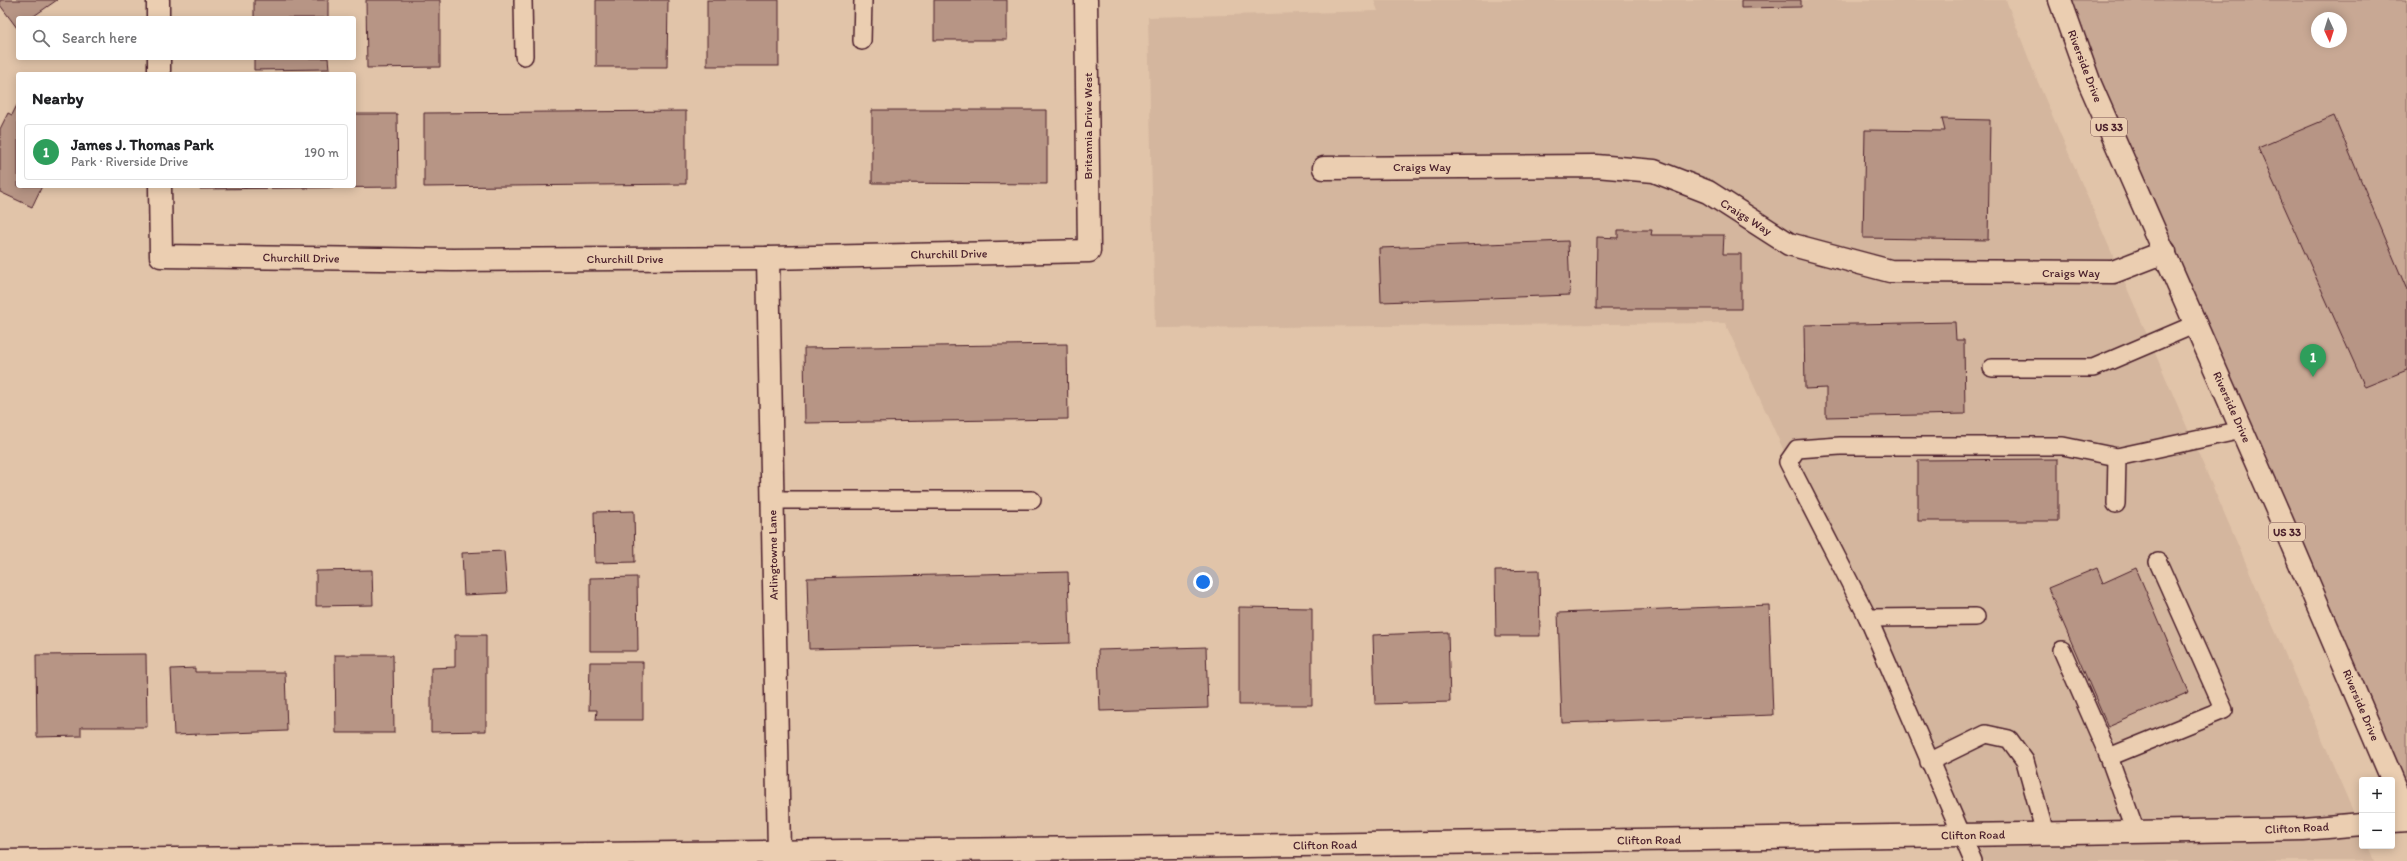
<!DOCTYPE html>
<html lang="en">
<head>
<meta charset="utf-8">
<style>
	body { margin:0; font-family:Itim,sans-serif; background:#f6f6f6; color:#202124 }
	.controls { position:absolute; right:12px; bottom:12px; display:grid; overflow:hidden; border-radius:4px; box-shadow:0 2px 10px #0003 }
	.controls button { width:36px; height:36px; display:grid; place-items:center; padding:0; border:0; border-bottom:1px solid #e0e0e0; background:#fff; color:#202124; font:20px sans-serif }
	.compass { position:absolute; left:2311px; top:12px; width:36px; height:36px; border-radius:50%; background:#fff; box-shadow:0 2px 10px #0003; rotate:176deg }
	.you { position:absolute; left:1203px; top:582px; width:14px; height:14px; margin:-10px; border:3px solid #fff; border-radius:50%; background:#1a73e8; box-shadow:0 0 0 6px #1a73e833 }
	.badge { display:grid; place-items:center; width:26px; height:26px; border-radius:50%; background:#1f6fb2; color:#fff; font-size:13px; font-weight:700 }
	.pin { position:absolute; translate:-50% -33px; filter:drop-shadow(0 1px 2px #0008) }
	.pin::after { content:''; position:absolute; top:21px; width:14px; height:12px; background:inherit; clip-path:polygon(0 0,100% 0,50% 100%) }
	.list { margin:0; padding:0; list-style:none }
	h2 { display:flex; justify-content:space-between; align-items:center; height:52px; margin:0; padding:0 16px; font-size:17px }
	h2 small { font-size:13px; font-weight:400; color:#757577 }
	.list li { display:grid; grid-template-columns:26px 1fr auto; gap:12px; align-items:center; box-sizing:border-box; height:56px; margin:0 8px 8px; padding:0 8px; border:1px solid #e0e0e0; border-radius:4px }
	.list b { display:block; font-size:15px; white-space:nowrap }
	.list p { margin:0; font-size:13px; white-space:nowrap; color:#757577 }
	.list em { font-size:13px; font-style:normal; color:#757577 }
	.icon { flex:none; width:22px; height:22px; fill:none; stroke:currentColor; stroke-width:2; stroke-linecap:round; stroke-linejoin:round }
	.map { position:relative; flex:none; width:2407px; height:861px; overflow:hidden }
	.search { position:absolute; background:#fff; box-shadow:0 2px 10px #0003; left:16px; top:16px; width:340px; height:44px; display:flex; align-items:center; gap:10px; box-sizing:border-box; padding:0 14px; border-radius:4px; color:#757577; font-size:15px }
	.panel { position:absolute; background:#fff; box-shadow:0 2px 10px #0003; left:16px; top:72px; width:340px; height:116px; border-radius:4px }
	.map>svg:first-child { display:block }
</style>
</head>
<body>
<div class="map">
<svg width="2407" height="861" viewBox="0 0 2407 861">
	<rect width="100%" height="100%" fill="#e1c4a9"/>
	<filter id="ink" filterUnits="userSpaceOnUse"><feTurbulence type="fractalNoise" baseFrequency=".025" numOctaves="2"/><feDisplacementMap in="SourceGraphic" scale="8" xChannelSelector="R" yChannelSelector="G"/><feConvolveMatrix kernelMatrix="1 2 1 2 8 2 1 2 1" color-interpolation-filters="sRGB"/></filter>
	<g filter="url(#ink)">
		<!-- built -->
		<path fill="#d4b69e" d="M1374,0H2006L2037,80L2362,832V846H2368L2374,861H1973L1725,323L1155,328L1148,17L1378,11Z"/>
		<!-- green -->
		<path fill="#c8a894" stroke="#896460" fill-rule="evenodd" d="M2060,0H2407V814ZM2317,18H2341V42H2317Z"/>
		<!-- building -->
		<g fill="#b79585" stroke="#4a1f2b">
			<path d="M0,0H57L31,18H18L17,28L0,5Z"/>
			<rect x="254" y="0" width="74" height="18"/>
			<path d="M366,0H440V67L367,68Z"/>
			<path d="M596,0H668L667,67H596Z"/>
			<rect x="707" y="0" width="72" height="66"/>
			<rect x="934" y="0" width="73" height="40"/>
			<path d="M1741,0H1801V7L1741,8Z"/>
			<path d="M254,58H328L329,69L254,70Z"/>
			<path d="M18,103V186H42L32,207L0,192V129L8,113L12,115Z"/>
			<path d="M872,110H1047V184L872,183Z"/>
			<path d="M686,111V184L424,187V113Z"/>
			<path d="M354,114H397L398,187L200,189V186H354Z"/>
			<path d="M2334,116L2407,290V370L2365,387L2258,148Z"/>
			<path d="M1942,119L1990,120L1988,240L1863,238L1865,130L1945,131Z"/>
			<path d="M1618,230H1652L1651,235H1724L1723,254H1741V309H1596L1597,237L1618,238Z"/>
			<path d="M1568,241L1570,295L1381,302L1379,248Z"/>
			<path d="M1955,322L1956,340H1964L1965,414L1826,417V388L1805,389L1804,325Z"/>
			<path d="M1067,344L1068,419L805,423L804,348Z"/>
			<path d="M2058,459V521H1918V460Z"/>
			<path d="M634,511L635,562L595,563L594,512Z"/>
			<path d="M504,551L507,593L464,595L462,553Z"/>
			<path d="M2097,568L2103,583L2136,568L2189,692L2108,727L2048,588Z"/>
			<path d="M372,570L373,605L316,606V571Z"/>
			<path d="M1539,570L1540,636H1496L1495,571Z"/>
			<path d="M1068,572L1070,643L809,649L807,578Z"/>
			<path d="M637,577L638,651H590V578Z"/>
			<path d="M1769,605L1773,715L1562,723L1558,613Z"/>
			<path d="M1239,607L1312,608V705H1239Z"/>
			<path d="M1448,632L1450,702L1375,704L1373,635Z"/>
			<path d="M455,635H486V731L431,732V668L455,667Z"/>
			<path d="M1206,647L1208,708L1100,711L1098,650Z"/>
			<path d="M146,654L147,727H81V736L37,737L36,655Z"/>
			<path d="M335,655H393L394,733H336Z"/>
			<path d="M590,662H643V720H596L597,710H589Z"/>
			<path d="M195,668V672H285L287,731L174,735L171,669Z"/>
		</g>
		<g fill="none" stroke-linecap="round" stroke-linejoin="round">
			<defs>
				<g id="lane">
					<path d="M523,0L524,56"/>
					<path d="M862,41L863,0"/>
					<path d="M1992,368H2093L2196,324"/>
					<path d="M773,500H1032"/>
					<path d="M2116,504L2117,457"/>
					<path d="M1868,618L1976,617"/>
					<path d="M2062,650L2109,757L2136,832"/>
					<path d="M2109,757L2224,710L2158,562"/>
					<path d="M1929,762L1986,734L2009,739L2025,761L2045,833"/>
					<path d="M1973,861L1868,618L1788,462L1797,449L1840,446H2063L2117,457L2242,430"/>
				</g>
				<g id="street">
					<path d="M158,0V18"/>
					<path d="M159,58V74"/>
					<path d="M1324,168L1596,166L1654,171L1708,192L1789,244L1890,271L2113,272L2165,252"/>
					<path d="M160,186L161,256L453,260L768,258L1089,251L1086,0"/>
					<path d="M768,258L779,852"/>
					<path d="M2392,821L2407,820"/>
					<path d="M0,861L1105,848L1961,835L2303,829L2362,824"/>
				</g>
				<path id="primary" d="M2060,0L2090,84L2281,519L2407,814"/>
			</defs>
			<!-- lane casing -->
			<use href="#lane" stroke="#4a1f2b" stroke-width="20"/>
			<!-- street casing -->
			<use href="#street" stroke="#4a1f2b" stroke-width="25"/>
			<!-- primary casing -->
			<use href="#primary" stroke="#4a1f2b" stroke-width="25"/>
			<!-- lane -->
			<use href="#lane" stroke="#ebceb1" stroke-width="17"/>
			<!-- street -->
			<use href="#street" stroke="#ebceb1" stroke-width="22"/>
			<!-- primary -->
			<use href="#primary" stroke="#ebceb1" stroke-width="22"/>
		</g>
	</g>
	<g text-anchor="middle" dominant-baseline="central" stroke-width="3" stroke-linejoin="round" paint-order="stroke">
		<!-- shield labels -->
		<g fill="#ebceb1" stroke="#7a5453" stroke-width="1">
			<rect x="2091" y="118" width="36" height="18" rx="3"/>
			<rect x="2269" y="523" width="36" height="18" rx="3"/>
		</g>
		<g font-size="11" font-weight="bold" fill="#4a1f2b">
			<text x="2109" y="127">US 33</text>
			<text x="2287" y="532">US 33</text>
		</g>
		<!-- street labels -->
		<g font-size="12" fill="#4a1f2b" stroke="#ebceb1">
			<text transform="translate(2085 66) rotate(69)">Riverside Drive</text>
			<text transform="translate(1088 126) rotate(-90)">Britannia Drive West</text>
			<text x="1422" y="167">Craigs Way</text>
			<text transform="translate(1746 217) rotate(32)">Craigs Way</text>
			<text transform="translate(949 254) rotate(-1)">Churchill Drive</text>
			<text transform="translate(301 258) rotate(1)">Churchill Drive</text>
			<text x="625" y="259">Churchill Drive</text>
			<text x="2071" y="273">Craigs Way</text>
			<text transform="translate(2232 407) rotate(66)">Riverside Drive</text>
			<text transform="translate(773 555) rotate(-91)">Arlingtowne Lane</text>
			<text transform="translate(2361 705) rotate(67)">Riverside Drive</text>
			<text transform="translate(2297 828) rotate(-3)">Clifton Road</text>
			<text transform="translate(1973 835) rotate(-1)">Clifton Road</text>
			<text transform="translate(1649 840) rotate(-1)">Clifton Road</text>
			<text transform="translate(1325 845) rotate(-1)">Clifton Road</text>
		</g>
	</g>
</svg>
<div class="controls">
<button>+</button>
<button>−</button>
</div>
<svg class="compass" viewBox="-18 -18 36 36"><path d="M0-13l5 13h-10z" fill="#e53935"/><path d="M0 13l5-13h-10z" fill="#757577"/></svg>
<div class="you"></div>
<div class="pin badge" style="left:2313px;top:377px;background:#2e9e5b">1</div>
<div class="search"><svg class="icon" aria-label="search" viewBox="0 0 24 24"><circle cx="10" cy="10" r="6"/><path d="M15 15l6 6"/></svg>Search here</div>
<section class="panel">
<h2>Nearby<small></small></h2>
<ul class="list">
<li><span class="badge" style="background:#2e9e5b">1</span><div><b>James J. Thomas Park</b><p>Park · Riverside Drive</p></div><em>190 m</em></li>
</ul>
</section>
</div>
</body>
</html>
